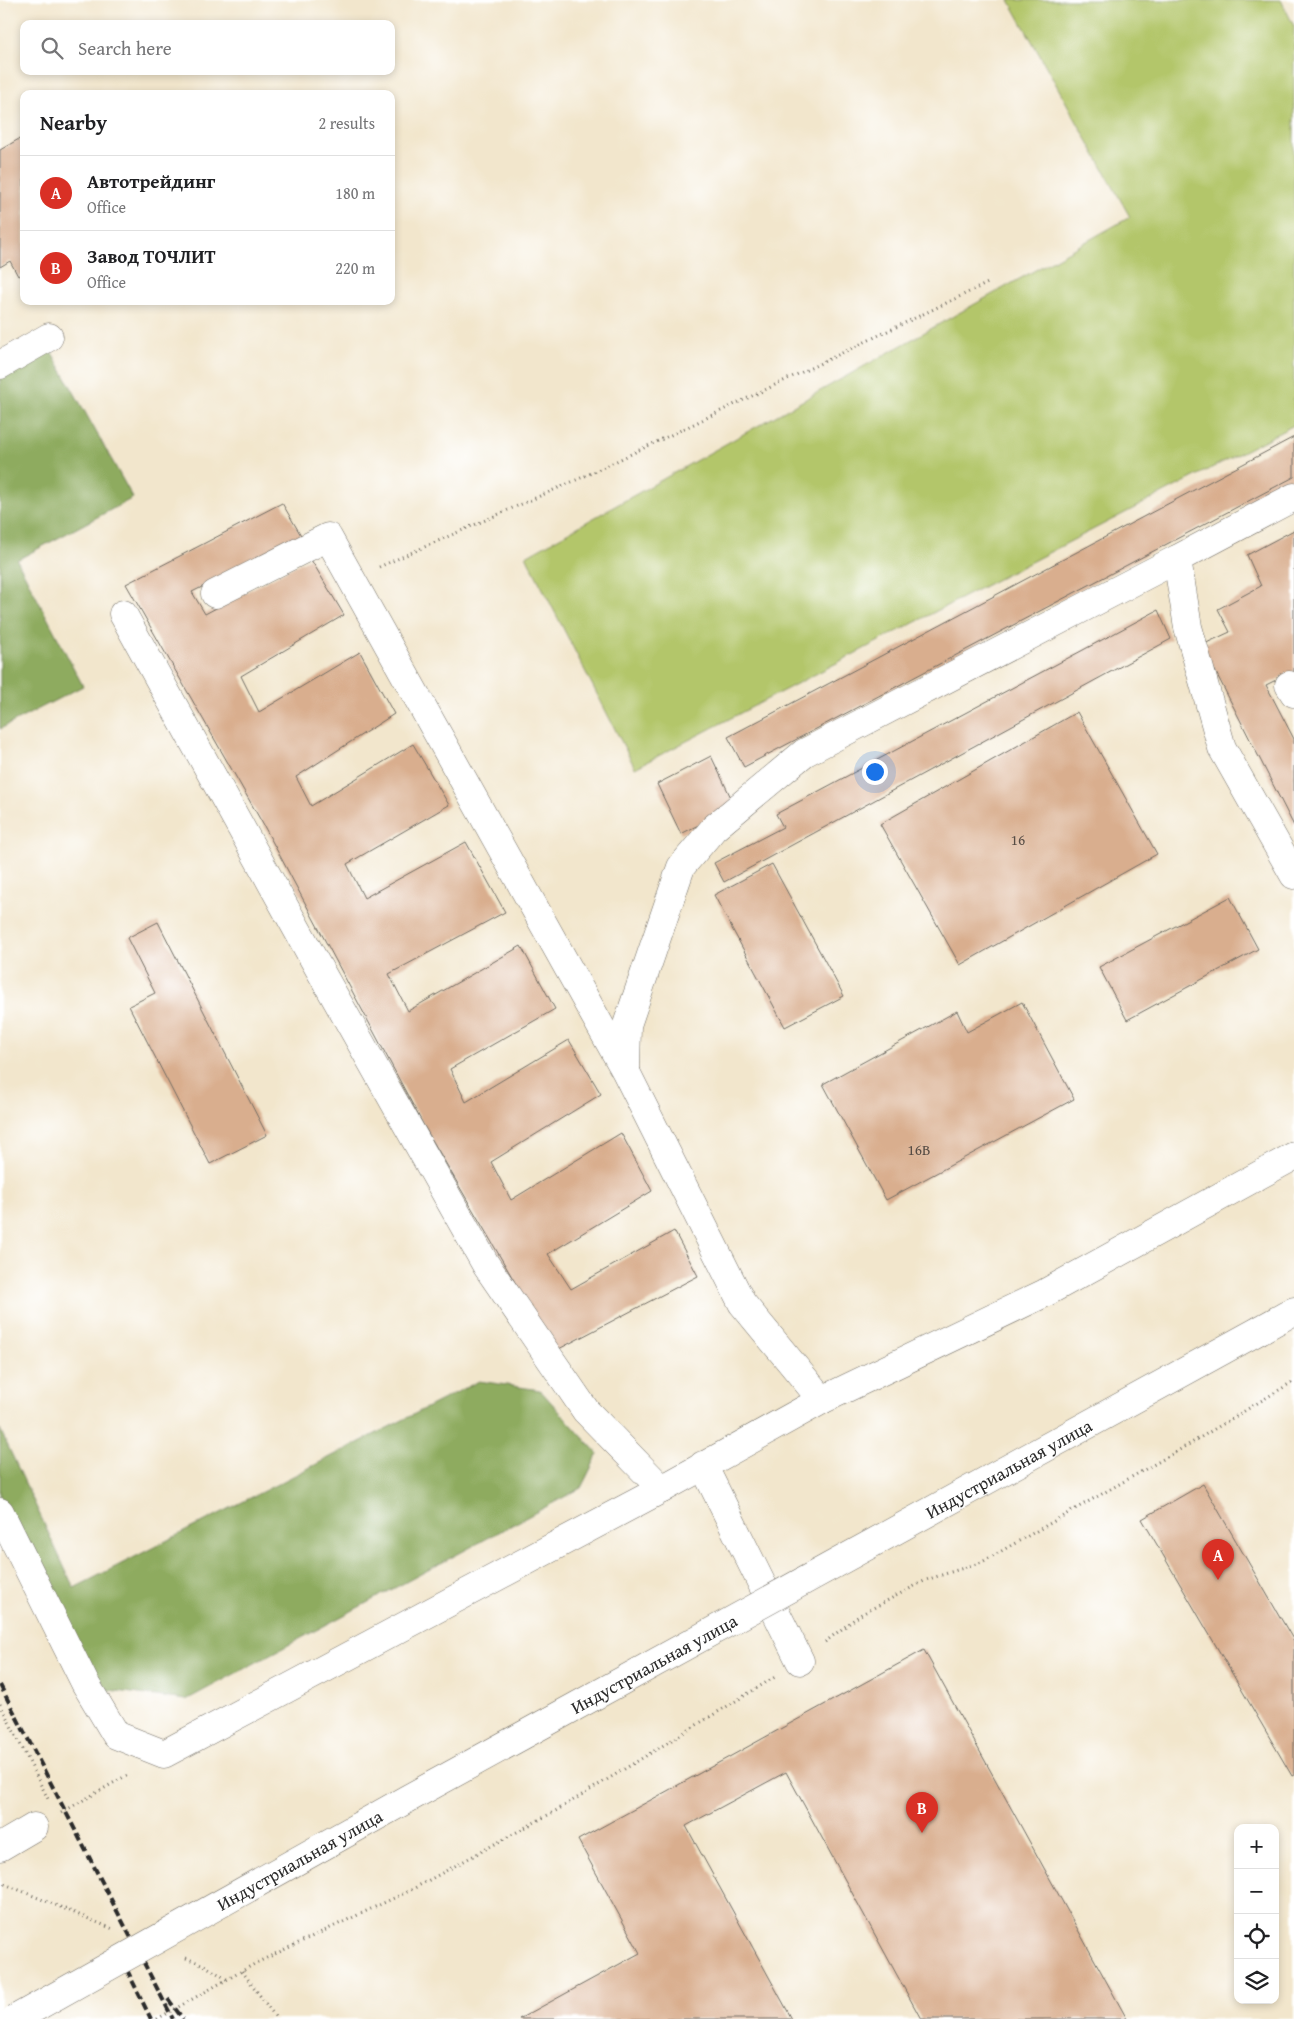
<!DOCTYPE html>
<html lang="en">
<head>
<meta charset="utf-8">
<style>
	body { margin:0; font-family:"Gentium Book Plus",serif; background:#f6f6f6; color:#202124 }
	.controls { position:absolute; right:15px; bottom:15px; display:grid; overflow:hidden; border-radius:10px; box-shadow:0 2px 8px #0003 }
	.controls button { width:45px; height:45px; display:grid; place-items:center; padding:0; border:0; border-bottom:1px solid #e0e0e0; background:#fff; color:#202124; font:25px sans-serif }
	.you { position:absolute; left:874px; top:771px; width:18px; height:18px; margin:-12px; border:4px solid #fff; border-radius:50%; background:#1a73e8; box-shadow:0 0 0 8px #1a73e833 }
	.badge { display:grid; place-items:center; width:32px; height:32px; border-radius:50%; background:#d93025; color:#fff; font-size:16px; font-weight:700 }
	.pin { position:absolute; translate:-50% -41px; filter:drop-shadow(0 1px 2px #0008) }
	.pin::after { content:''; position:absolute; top:26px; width:18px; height:15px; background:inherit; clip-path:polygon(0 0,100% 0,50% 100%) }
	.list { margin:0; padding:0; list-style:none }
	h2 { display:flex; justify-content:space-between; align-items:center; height:65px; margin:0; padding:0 20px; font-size:21px }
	h2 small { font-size:16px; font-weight:400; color:#757577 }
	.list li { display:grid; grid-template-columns:32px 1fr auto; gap:15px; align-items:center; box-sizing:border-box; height:75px; padding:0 20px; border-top:1px solid #e0e0e0 }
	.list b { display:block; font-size:19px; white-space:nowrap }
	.list p { margin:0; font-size:16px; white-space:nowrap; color:#757577 }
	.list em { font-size:16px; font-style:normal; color:#757577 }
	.icon { flex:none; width:28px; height:28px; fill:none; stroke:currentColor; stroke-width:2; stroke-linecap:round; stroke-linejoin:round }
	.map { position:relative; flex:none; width:1294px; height:2019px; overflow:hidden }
	.search { position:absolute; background:#fff; box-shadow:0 2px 8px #0003; left:20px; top:20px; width:375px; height:55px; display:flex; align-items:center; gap:12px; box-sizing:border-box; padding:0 18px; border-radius:10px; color:#757577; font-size:19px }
	.panel { position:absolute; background:#fff; box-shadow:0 2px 8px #0003; left:20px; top:90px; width:375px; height:215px; border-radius:10px }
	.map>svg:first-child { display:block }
</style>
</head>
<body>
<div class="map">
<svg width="1294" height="2019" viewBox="0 0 1294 2019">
	<rect width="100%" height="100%" fill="#fff"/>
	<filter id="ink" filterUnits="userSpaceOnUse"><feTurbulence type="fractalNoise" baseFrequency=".02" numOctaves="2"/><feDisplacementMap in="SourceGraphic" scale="10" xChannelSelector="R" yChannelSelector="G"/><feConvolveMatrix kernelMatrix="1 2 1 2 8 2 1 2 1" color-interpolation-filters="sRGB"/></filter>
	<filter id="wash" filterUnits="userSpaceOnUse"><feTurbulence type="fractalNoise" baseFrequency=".0096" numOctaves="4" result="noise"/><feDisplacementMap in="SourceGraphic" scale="20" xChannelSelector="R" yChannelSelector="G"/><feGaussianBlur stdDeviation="1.12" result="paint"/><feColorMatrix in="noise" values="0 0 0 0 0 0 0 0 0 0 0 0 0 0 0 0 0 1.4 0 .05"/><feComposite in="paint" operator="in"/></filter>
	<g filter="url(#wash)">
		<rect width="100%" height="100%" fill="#f2e6cc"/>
		<!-- green -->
		<path fill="#b3c66a" stroke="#6f784a" d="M1009,0H1281L1294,26V425L635,768L526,556L1130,217Z"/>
		<!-- forest -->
		<g fill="#8eab5e" stroke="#5c6b44">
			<path d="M51,351L133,498L17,560L83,686L0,729V379Z"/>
			<path d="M479,1381L540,1390L598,1454L581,1488L186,1700L101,1689L0,1497V1429L74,1588Z"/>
		</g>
		<g id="blocks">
			<!-- building -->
			<g fill="#d9ae8e">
				<path d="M19,139L24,147V273L18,276L10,261L0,267V150Z"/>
				<path d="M1294,437V477L744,767L728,737Z"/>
				<path d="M282,503L302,537L192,592L205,614L310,558L344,615L241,676L259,712L360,652L394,714L296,777L311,806L413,744L449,805L347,864L364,898L466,842L505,912L389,974L408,1011L521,946L555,1009L450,1069L466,1102L569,1040L601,1094L491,1162L511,1200L621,1133L652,1191L548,1254L571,1289L674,1231L698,1276L555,1351L423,1124L264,826L126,584Z"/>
				<path d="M1294,530V671L1266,685L1294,739V826L1202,645L1230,632L1218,609L1261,586L1247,555Z"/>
				<path d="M1158,610L1171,639L724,882L714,863L783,827L776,814Z"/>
				<path d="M1077,712L1157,854L960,965L880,824Z"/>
				<path d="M711,756L735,806L681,834L657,784Z"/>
				<path d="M772,864L844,996L785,1027L714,895Z"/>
				<path d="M1230,897L1258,949L1127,1020L1099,967Z"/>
				<path d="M158,922L267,1135L210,1164L129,1006L155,993L127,938Z"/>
				<path d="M1022,1002L1074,1099L886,1200L823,1084L957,1011L967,1032Z"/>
				<path d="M1203,1484L1294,1641V1775L1292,1776L1142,1519Z"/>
				<path d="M924,1650L1127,2019H921L786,1772L686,1826L792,2019H519L640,1953L578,1840Z"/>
			</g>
		</g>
	</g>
	<g filter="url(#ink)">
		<use href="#blocks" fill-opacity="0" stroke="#716c63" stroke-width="1"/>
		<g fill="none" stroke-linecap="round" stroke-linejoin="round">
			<defs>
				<g id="minor">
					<path d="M0,365L49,337"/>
					<path d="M1294,497L1177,559L1188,627L1222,748L1294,875"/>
					<path d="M215,594L328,537L626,1072L742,1303L822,1400"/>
					<path d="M123,614L309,951L486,1265L586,1411L662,1489"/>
					<path d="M1289,685L1294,693"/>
					<path d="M626,1070L627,1025L681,867L714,828L804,753L1177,559"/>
					<path d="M1260,1330L1294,1311"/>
					<path d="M703,1465L800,1661"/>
					<path d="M0,1512L85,1683L116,1735L164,1754L662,1489L822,1400L1045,1293L1294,1156"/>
					<path d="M0,1847L34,1827"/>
				</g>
			</defs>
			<!-- minor casing -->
			<use href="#minor" stroke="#716c63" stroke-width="29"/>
			<!-- path -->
			<g stroke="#716c63" stroke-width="3" stroke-dasharray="1 4" stroke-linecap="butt">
				<path d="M379,567L583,477L988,283"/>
				<path d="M825,1642L860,1615L926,1580L982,1562L1188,1445L1294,1381"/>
				<path d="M0,1704L48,1799"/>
				<path d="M61,1813L129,1774"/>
				<path d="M0,1882L113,1929"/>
				<path d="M186,1958L204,1965L228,1980"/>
				<path d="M242,1971L277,2019"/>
				<path d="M157,2019L258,1962L409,1891L559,1809L775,1677"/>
			</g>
			<!-- minor -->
			<use href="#minor" stroke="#fff" stroke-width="28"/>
			<!-- rail -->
			<g stroke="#2b2b2b" stroke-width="4" stroke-dasharray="8 4" stroke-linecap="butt">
				<path d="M0,1685L173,2019"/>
				<path d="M127,1970L151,2019"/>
				<path d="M168,1999L183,2019"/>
			</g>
			<defs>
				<g id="minor-bridge">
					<path id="s1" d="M15,2019L409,1798L1260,1330"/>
				</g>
			</defs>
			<!-- minor-bridge casing -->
			<use href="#minor-bridge" stroke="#716c63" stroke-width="29" stroke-linecap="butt"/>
			<!-- minor-bridge -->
			<use href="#minor-bridge" stroke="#fff" stroke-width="28"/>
		</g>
	</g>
	<g text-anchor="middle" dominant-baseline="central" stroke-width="4" stroke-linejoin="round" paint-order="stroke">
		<!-- number labels -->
		<g font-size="15" fill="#564c44">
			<text x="1018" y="839">16</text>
			<text x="919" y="1149">16В</text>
		</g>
		<!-- street labels -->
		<g font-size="18" fill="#2b2b2b" stroke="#fff">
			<text stroke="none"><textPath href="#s1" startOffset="1136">Индустриальная улица</textPath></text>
			<text stroke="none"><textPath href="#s1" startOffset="731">Индустриальная улица</textPath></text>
			<text stroke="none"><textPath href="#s1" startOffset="326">Индустриальная улица</textPath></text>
		</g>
	</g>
</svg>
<div class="controls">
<button>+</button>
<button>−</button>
<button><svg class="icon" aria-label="locate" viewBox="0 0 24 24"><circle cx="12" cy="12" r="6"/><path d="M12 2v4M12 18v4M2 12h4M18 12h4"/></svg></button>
<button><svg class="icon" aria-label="layers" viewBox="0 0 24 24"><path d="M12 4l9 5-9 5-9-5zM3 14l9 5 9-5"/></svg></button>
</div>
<div class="you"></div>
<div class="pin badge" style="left:1218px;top:1580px">A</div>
<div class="pin badge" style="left:922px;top:1833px">B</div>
<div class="search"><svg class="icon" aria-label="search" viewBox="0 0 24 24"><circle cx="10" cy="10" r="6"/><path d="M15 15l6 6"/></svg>Search here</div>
<section class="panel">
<h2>Nearby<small>2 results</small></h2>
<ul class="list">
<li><span class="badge">A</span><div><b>Автотрейдинг</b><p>Office</p></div><em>180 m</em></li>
<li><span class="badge">B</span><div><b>Завод ТОЧЛИТ</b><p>Office</p></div><em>220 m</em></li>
</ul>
</section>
</div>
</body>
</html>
